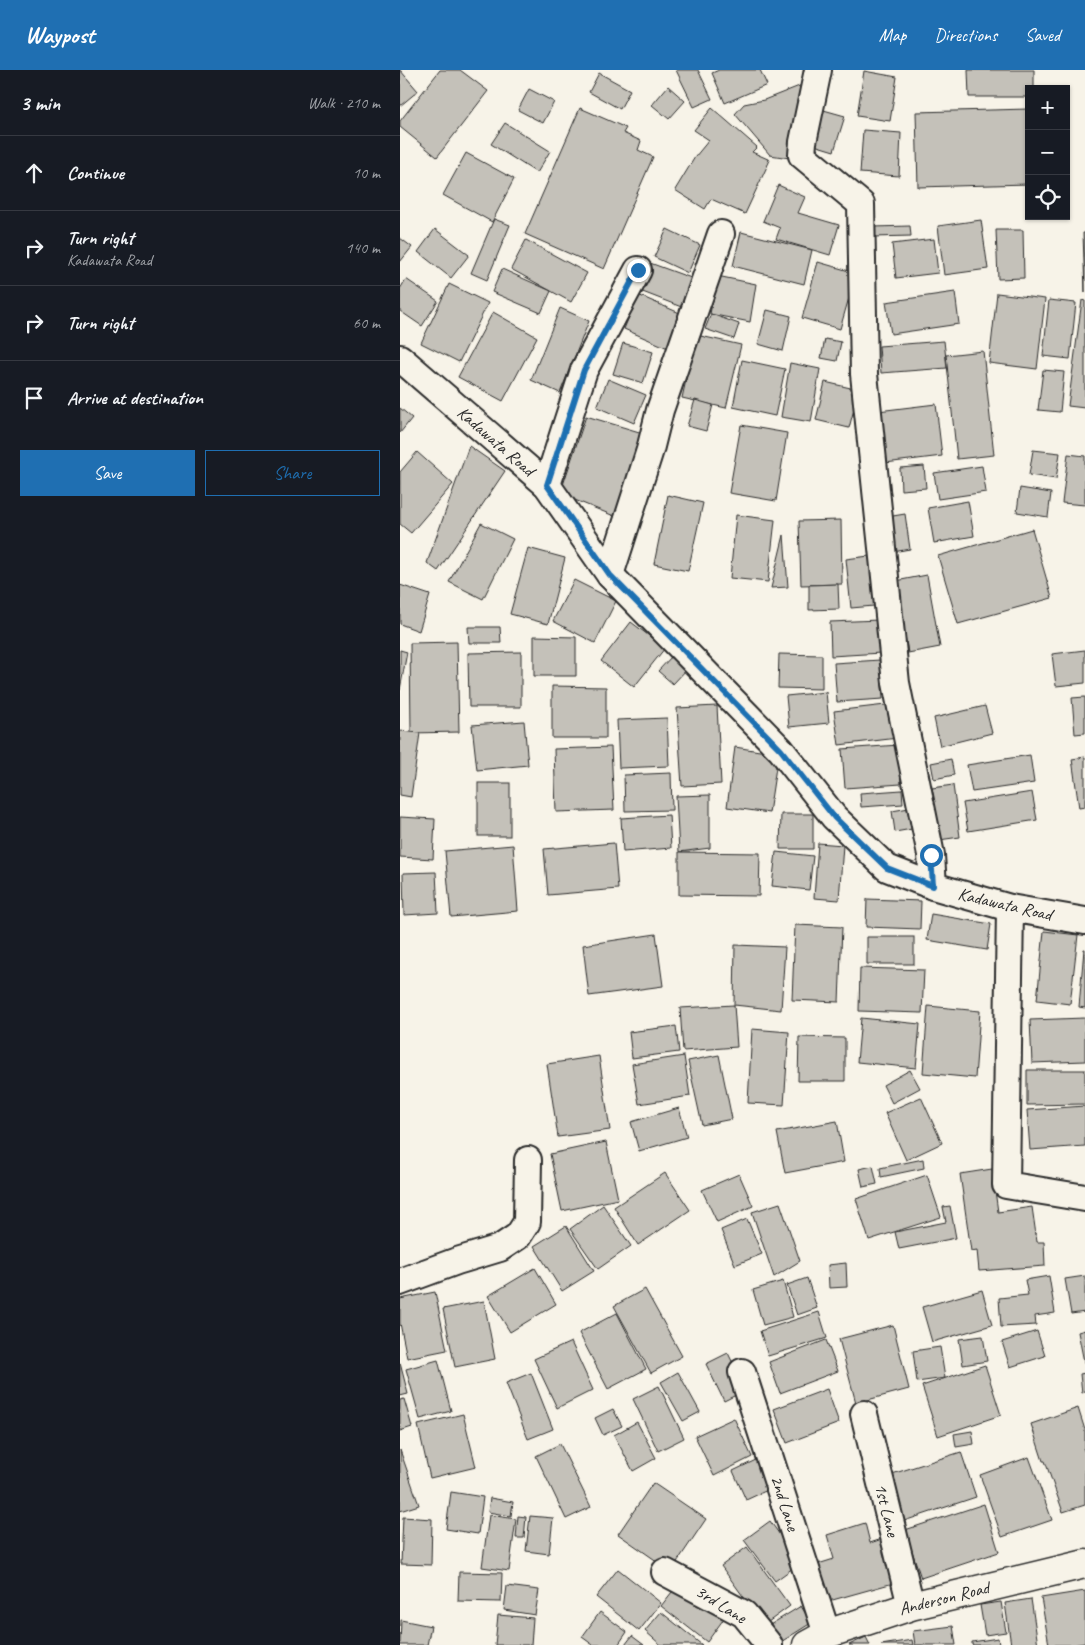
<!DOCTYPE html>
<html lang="en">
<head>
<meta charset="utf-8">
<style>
	body { margin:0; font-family:Caveat,sans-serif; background:#242831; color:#f1f3f6 }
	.controls { position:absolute; right:15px; top:15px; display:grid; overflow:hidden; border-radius:0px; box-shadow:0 1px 4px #0004 }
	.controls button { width:45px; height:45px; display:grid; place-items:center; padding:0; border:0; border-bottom:1px solid #363941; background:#171b24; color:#f1f3f6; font:25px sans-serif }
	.stop { position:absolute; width:15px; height:15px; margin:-11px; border:4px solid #1f6fb2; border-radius:50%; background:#fff }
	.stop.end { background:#1f6fb2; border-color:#fff; box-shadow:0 1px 5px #0008 }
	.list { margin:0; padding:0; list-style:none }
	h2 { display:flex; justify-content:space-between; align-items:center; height:65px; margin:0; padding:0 20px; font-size:21px }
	h2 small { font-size:16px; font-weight:400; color:#9ea1a6 }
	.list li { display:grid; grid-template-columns:32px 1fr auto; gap:15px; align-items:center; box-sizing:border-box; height:75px; padding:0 20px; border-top:1px solid #363941 }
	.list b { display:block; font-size:19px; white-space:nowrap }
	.list p { margin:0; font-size:16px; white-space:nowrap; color:#9ea1a6 }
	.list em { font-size:16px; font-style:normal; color:#9ea1a6 }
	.actions { display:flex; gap:10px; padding:15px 20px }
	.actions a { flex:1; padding:11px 0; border:1px solid #1f6fb2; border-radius:0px; text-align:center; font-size:18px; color:#1f6fb2 }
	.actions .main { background:#1f6fb2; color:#fff }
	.icon { flex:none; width:28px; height:28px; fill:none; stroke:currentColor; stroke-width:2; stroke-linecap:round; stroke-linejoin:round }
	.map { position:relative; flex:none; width:685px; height:1575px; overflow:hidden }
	header { display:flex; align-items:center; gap:30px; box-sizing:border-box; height:70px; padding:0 25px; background:#1f6fb2; color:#fff }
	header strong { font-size:24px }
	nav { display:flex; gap:28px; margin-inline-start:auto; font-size:18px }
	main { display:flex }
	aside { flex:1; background:#171b24 }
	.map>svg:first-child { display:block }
</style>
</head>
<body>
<header>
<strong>Waypost</strong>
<nav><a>Map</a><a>Directions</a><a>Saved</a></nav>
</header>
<main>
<aside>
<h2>3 min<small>Walk · 210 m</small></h2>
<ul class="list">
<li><svg class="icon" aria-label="ahead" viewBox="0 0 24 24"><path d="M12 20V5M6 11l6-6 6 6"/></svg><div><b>Continue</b></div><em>10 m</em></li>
<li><svg class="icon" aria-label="right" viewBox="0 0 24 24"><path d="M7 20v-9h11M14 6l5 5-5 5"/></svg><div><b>Turn right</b><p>Kadawata Road</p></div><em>140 m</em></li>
<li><svg class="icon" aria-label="right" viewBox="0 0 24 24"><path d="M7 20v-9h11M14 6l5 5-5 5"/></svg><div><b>Turn right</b></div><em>60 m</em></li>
<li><svg class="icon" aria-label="arrive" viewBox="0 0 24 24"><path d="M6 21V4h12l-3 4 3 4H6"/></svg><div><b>Arrive at destination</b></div></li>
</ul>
<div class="actions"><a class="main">Save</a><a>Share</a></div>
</aside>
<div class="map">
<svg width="685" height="1575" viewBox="0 0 685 1575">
	<rect width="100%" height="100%" fill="#f7f3e8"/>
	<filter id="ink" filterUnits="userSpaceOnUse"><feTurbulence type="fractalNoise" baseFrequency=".02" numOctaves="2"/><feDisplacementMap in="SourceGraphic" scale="10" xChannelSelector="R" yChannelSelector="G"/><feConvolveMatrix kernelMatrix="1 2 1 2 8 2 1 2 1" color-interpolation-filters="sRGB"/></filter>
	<g filter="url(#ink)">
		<!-- building -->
		<g fill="#c4c1b9" stroke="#2b2b2b">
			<path d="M0,0L18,21L0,36Z"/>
			<path d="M40,0H60L88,21L37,87L0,57V51Z"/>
			<path d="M276,0H298L312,29L294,37Z"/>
			<path d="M319,0H360L367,15L325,33L312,3Z"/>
			<path d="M568,0H634V19H629V27H569Z"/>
			<path d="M464,1L497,7L490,51L457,46Z"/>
			<path d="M199,3L230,20L220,39L189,22Z"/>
			<path d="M407,13L396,89L370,85L335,44L344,34L364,30Z"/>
			<path d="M268,16L285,31L269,49L252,35Z"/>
			<path d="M129,19L154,32L143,53L118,40Z"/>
			<path d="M180,38L226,58L223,63L241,71L238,80L253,87L204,199L125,164Z"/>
			<path d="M312,38L357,77L352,82L370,90L345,144L311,129L305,139L275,120L295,87L309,70L294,60Z"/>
			<path d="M420,39L445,46L434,81L411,74Z"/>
			<path d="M629,39V114L518,117L516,42Z"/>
			<path d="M105,53L150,81L137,103L91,74Z"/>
			<path d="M463,60L501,63L499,106L460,103Z"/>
			<path d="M66,83L114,109L92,152L43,125Z"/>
			<path d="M378,115L405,127L398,143L439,155L430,185L376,169L380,158L363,151Z"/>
			<path d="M94,149L110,155L87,210L71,203Z"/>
			<path d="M581,150L588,199L544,205L538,156Z"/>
			<path d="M510,156L511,166L473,167V157Z"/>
			<path d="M35,159L69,185L51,208L18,182Z"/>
			<path d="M267,159L300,175L288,203L254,187Z"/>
			<path d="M596,160H623L624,208L598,209Z"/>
			<path d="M341,162L412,180L404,214L333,196Z"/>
			<path d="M683,163H685V223Z"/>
			<path d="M0,168L12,177L0,192Z"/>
			<path d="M534,169L538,203L496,208L492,174Z"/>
			<path d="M126,170L187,203L171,232L111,199Z"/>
			<path d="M418,192L456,203L440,259L402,248Z"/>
			<path d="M250,193L294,209L284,238L240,221Z"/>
			<path d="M102,199L151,221L141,243L92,222Z"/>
			<path d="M317,206L356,214L350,252L310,244Z"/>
			<path d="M6,209L38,231L22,256L0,241V219Z"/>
			<path d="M49,214L88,233L59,292L21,273Z"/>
			<path d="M555,222L559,254L491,264L486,232Z"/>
			<path d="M597,223L645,229L637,299L589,293Z"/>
			<path d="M238,225L282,244L268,278L224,259Z"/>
			<path d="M649,230L676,233L670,289L643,286Z"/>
			<path d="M682,230L685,231V338L668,336Z"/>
			<path d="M160,238L189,251L160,323L131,310Z"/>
			<path d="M367,240L391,246L383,281L358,274Z"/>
			<path d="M93,242L137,267L103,331L58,307Z"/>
			<path d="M311,244L339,254L334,269L305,259Z"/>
			<path d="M296,265L341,275L326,338L282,328Z"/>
			<path d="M425,269L441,272L437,291L421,288Z"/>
			<path d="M544,271L547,298L481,303L479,276Z"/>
			<path d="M223,273L253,282L243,313L213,304Z"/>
			<path d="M583,281L594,385L557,389L546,285Z"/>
			<path d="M342,290L385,299L375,346L333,337Z"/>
			<path d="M390,293L420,299L411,352L381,347Z"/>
			<path d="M643,300L664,302L660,342L638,340Z"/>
			<path d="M208,309L246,325L234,353L197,337Z"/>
			<path d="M425,312L459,320L449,358L416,350Z"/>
			<path d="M295,330L313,335L306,361L287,356Z"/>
			<path d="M536,334L542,386L485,393L478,341Z"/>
			<path d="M0,338L12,348L0,363Z"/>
			<path d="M186,346L246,364L219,448L160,424Z"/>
			<path d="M341,355L387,363L376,431L329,423Z"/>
			<path d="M69,376L105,401L38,501L27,493Z"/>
			<path d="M633,380L660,383L656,409L629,405Z"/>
			<path d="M17,382L53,414L11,463L0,454V402Z"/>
			<path d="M668,384L685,386V435L662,433Z"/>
			<path d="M524,396L526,418L501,420L500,398Z"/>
			<path d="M582,396L586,422L538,429L534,403Z"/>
			<path d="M620,418L651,423L648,447L617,442Z"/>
			<path d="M268,425L303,433L288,501L254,494Z"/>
			<path d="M568,431L574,466L534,473L528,438Z"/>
			<path d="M505,444L510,479L487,483L481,448Z"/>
			<path d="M336,445L375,450L368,512L330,508Z"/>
			<path d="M441,450L442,514L401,515L399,451Z"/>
			<path d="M81,453L113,469L83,529L49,512Z"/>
			<path d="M632,459L652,528L558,554L538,486Z"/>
			<path d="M384,465L388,517L371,518Z"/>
			<path d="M128,478L165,488L148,554L110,544Z"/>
			<path d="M469,486L474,536L451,538L446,489Z"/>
			<path d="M527,505L540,577L508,583L496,511Z"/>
			<path d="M174,510L216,531L195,573L153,551Z"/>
			<path d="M438,514L439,539L409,540V515Z"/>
			<path d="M0,515L30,525L19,561L0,554Z"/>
			<path d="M479,550L481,583L431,586L430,552Z"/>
			<path d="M231,552L265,578L234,617L201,591Z"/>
			<path d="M68,557H100L101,573H69Z"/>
			<path d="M134,566L176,567V606H134Z"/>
			<path d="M57,572L59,662L11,663L10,573Z"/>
			<path d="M0,580L7,582L0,620Z"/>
			<path d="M685,580V613L656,616L652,584Z"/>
			<path d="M121,582V637H69L68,583Z"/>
			<path d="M379,584L422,585V619L378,618Z"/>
			<path d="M273,585L288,598L273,614L258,601Z"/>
			<path d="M480,590L483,629L437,632L434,593Z"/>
			<path d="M152,616L206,617V668H152Z"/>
			<path d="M426,622L429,653L389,657L386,626Z"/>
			<path d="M685,627V663L675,664L672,628Z"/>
			<path d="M494,634L498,668L439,675L434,641Z"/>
			<path d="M317,636L321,714L282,716L277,638Z"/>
			<path d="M585,636L592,663L540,676L534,648Z"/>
			<path d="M267,648L269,696L219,698L217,650Z"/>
			<path d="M124,651L128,695L77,700L72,655Z"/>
			<path d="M0,661L20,663L11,727L0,725Z"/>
			<path d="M499,675L501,714L445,718L442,679Z"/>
			<path d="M211,677L214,740L156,742L154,679Z"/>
			<path d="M335,677L378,684L369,743L327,737Z"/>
			<path d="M630,685L634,713L572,722L567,695Z"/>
			<path d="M685,687V737L679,738L672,689Z"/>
			<path d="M551,689L554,705L534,709L531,693Z"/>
			<path d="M271,703L272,740L225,741L224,705Z"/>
			<rect x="78" y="713" width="32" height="53"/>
			<path d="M553,715L560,767L539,770L532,718Z"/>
			<path d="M502,720L503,734L461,737L460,723Z"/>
			<path d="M632,722L637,750L568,761L563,733Z"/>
			<path d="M310,725V778L279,782L276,726Z"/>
			<path d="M509,738L512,759L495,762L492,741Z"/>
			<path d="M381,744H413V779H380Z"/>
			<path d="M269,745L271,778L223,782L221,748Z"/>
			<path d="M0,747L35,749L33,789L0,787Z"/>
			<path d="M214,773L218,819L148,825L144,779Z"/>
			<path d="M418,773L443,775L439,830L414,828Z"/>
			<path d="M113,775L118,841L51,847L45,781Z"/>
			<path d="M279,782L360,783L359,826L279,825Z"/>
			<path d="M376,782L413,786L409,820L372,816Z"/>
			<path d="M36,802L38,843L4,845L3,803Z"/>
			<path d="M467,829L521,831L520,859L466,857Z"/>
			<path d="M531,844L591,854L587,880L527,870Z"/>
			<path d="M395,855L442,857L439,932L392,930Z"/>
			<path d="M644,861L678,865L670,934L637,930Z"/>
			<path d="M256,864L263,916L189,926L183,875Z"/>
			<rect x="467" y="867" width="47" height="27"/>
			<path d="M335,875L385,877L381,940L334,935Z"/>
			<path d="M684,879H685V938L679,937Z"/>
			<path d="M460,898L524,900L522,943L459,941Z"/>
			<path d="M334,935L337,977L283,981L280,938Z"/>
			<path d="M528,936L580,941L575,1008L523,1003Z"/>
			<path d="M461,948L520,954L516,998L457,992Z"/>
			<path d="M685,948V991L632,993L630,950Z"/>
			<path d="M276,956L279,982L232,988L229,962Z"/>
			<path d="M352,959L389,962L384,1035L348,1033Z"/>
			<path d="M399,967L445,968V1011H398Z"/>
			<path d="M319,985L332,1049L302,1055L288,991Z"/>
			<path d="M199,986L210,1060L158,1067L147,994Z"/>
			<path d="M284,986L290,1026L239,1034L232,994Z"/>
			<path d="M510,1000L520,1018L492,1033L483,1015Z"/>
			<path d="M627,1000H685V1034L627,1035Z"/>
			<path d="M521,1027L542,1073L506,1090L485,1043Z"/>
			<path d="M685,1036V1076L630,1080L627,1040Z"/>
			<path d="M279,1038L287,1067L239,1081L231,1052Z"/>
			<path d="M437,1051L444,1092L385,1103L377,1062Z"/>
			<path d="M206,1072L218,1129L162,1141L150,1084Z"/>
			<path d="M523,1089L524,1098L481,1107L480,1098Z"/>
			<path d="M473,1096L477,1114L463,1117L459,1099Z"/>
			<path d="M592,1099L598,1142L632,1137L637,1172H644L645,1196L579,1201L577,1180L571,1181L560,1104Z"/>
			<path d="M265,1103L290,1140L238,1175L214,1137Z"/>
			<path d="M339,1104L353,1136L317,1152L302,1120Z"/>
			<path d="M527,1105L541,1147L469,1170L456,1129Z"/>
			<path d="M380,1133L400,1191L374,1207L352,1142Z"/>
			<path d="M203,1135L231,1176L198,1199L170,1159Z"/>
			<path d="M550,1136L556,1168L499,1179L495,1162L546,1152L543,1137Z"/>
			<path d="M347,1149L362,1184L335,1195L321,1160Z"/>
			<path d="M166,1156L194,1201L162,1221L134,1176Z"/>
			<path d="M446,1193L447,1217L429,1218L428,1195Z"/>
			<path d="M135,1198L156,1234L110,1262L88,1226Z"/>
			<path d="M649,1206L655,1243L635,1246L636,1255L601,1257L599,1228L628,1225L625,1210Z"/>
			<path d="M685,1206V1242L671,1244L665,1209Z"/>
			<path d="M407,1208L417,1238L397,1245L387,1215Z"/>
			<path d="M383,1211L393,1247L363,1255L353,1220Z"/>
			<path d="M245,1219L282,1286L251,1303L214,1236Z"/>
			<path d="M582,1220L592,1255L532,1272L522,1237Z"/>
			<path d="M35,1222L47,1280L7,1288L0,1253V1229Z"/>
			<path d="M84,1231L95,1289L55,1297L43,1239Z"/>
			<path d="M419,1242L427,1268L368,1286L360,1261Z"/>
			<path d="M217,1243L246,1299L208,1319L179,1263Z"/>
			<path d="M493,1255L509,1319L456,1333L439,1269Z"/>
			<path d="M685,1260V1297L678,1262Z"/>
			<path d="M637,1261L645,1286L610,1297L602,1272Z"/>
			<path d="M583,1266L587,1291L563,1295L559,1269Z"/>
			<path d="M426,1270L438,1301L380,1323L369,1292Z"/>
			<path d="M171,1272L193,1320L157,1338L134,1289Z"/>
			<path d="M540,1277L545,1308L517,1312L513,1281Z"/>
			<path d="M328,1283L346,1320L324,1331L306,1294Z"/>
			<path d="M38,1290L51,1341L20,1349L6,1299Z"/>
			<path d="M0,1293L8,1324L0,1326Z"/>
			<path d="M585,1295L601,1345L538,1366L522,1316Z"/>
			<path d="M278,1302L300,1342L283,1351L261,1312Z"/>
			<path d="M131,1303L153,1359L128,1369L106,1313Z"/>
			<path d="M685,1303V1322L682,1323L680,1304Z"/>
			<path d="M259,1316L284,1368L258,1381L233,1329Z"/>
			<path d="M427,1319L439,1353L387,1373L374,1339Z"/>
			<path d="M4,1329L12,1357L0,1361V1330Z"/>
			<path d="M678,1338L685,1360V1378H683L685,1383V1435L663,1442L645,1391H643L631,1354Z"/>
			<path d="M213,1339L222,1356L203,1365L195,1348Z"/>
			<path d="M63,1344L76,1397L30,1408L18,1355Z"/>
			<path d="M334,1348L352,1387L314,1406L295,1366Z"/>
			<path d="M237,1352L256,1388L233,1401L214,1365Z"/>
			<path d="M572,1361L574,1374L556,1377L554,1364Z"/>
			<path d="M160,1374L191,1437L166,1449L136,1386Z"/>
			<path d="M0,1380L19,1435L0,1441Z"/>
			<path d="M561,1382L576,1427L504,1451L489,1405Z"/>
			<path d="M629,1387L652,1450L602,1467L580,1405Z"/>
			<path d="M360,1388L374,1417L346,1430L333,1401Z"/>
			<path d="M253,1413L306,1449L271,1501L218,1464Z"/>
			<path d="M51,1422L83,1427L78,1464L46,1459Z"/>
			<path d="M90,1428L113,1432L111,1446L88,1442Z"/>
			<path d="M584,1434L599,1482L521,1508L505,1460Z"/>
			<path d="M89,1445L116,1449L109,1501L82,1497Z"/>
			<path d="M118,1446L126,1447L124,1468H116Z"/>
			<path d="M130,1446L153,1448L149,1484L126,1481Z"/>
			<path d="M3,1447L32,1449L31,1495L1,1494Z"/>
			<path d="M370,1451L400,1493L375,1511L344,1470Z"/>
			<path d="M465,1453L470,1473L485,1468L497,1512L429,1531L418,1494L434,1489L427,1465Z"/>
			<path d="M347,1477L390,1536L364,1555L321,1496Z"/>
			<path d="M218,1499L261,1533L239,1561L196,1527Z"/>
			<path d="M59,1502L102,1503L101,1532L58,1531Z"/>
			<path d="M283,1508L328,1543L307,1572L261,1536Z"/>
			<path d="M107,1516L139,1520L135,1545L104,1540Z"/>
			<path d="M685,1521V1573L672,1575H649L641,1528Z"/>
			<path d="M631,1529L638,1575H611L605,1533Z"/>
			<path d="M601,1532L606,1562L585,1565L580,1535Z"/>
			<path d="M401,1536L411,1553L376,1575L355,1564Z"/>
			<path d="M200,1542L227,1562L218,1575H193L182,1567Z"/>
			<path d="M261,1542L302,1575H261L245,1561Z"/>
			<path d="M98,1545L133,1548L131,1575H95Z"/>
			<path d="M1,1550L31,1556L27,1575H0Z"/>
			<path d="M553,1556L556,1575H515L513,1561Z"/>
			<path d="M232,1566L244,1575H225Z"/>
			<path d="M466,1567L470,1575H449Z"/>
			<path d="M598,1568L599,1575H572V1572Z"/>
			<path d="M512,1570L513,1575H481Z"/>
		</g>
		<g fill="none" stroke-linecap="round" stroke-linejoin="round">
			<defs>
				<g id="minor">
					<path d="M418,0L403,72L402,85L461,134L464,304L496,613L531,785L533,816"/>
					<path d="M0,288L147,415L210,505L381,680L434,747L487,798L533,816L610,838L685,851"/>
					<path d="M147,415L184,300L238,200"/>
					<path d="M210,505L250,380L260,340L321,164"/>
					<path d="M610,838L606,1115L685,1128"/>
					<path d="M0,1212L57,1191L100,1178L118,1166L127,1152L128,1090"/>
					<path d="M342,1302L427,1564"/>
					<path d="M464,1344L511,1536"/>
					<path d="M265,1502L344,1544L369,1575"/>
				</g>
				<path id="major" d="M407,1575L427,1564L511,1536L685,1494"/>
			</defs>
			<!-- minor casing -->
			<use href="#minor" stroke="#2b2b2b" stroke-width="30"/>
			<!-- major casing -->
			<use href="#major" stroke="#2b2b2b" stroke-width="31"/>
			<!-- minor -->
			<use href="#minor" stroke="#f7f3e8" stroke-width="26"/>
			<!-- major -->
			<use href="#major" stroke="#f7f3e8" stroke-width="28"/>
		</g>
	</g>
	<g fill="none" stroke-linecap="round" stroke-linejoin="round" filter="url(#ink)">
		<!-- route -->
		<path stroke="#1f6fb2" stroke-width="6" d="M238,200L184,300L147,415L210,505L381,680L434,747L487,798L533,816L531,785"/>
	</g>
	<g text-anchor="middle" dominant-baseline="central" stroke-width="4" stroke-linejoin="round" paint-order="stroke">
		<!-- street labels -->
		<g font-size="18" fill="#2b2b2b" stroke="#f7f3e8">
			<text transform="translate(96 371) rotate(41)">Kadawata Road</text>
			<text transform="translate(605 834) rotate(13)">Kadawata Road</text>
			<text transform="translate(385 1433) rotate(72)">2nd Lane</text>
			<text transform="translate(487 1440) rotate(76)">1st Lane</text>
			<text transform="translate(544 1528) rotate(-14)">Anderson Road</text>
			<text transform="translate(321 1534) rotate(32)">3rd Lane</text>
		</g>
	</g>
</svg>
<div class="controls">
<button>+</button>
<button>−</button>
<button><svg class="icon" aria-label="locate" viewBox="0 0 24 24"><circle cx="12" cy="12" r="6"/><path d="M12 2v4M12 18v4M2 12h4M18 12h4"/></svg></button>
</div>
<div class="stop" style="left:531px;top:785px"></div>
<div class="stop end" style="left:238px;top:200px"></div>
</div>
</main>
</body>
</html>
